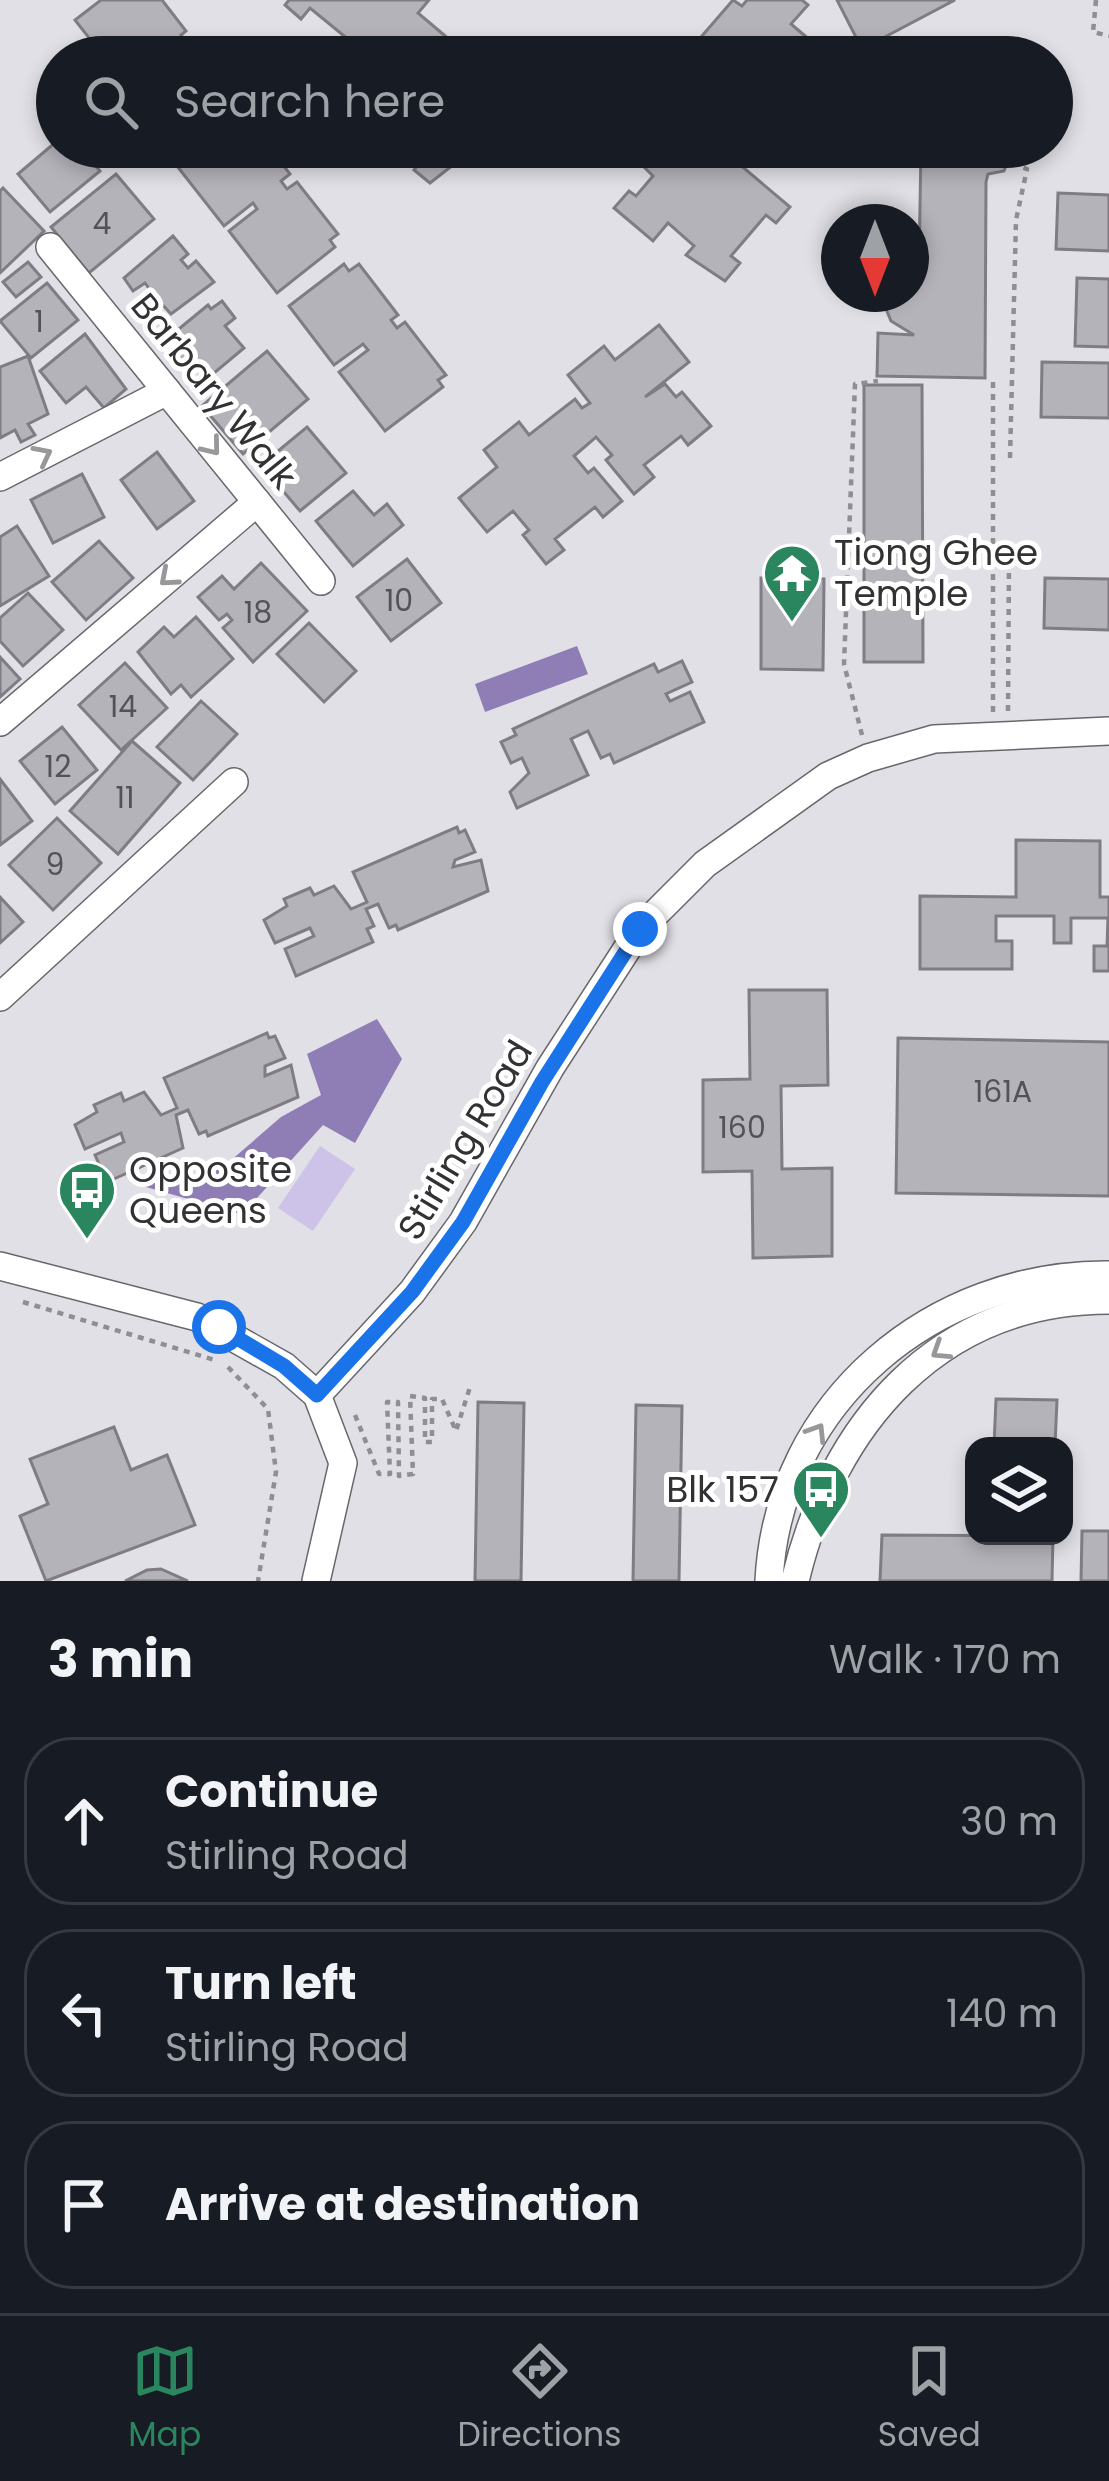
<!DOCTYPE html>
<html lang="en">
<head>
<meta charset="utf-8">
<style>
	body { margin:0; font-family:Poppins,sans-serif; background:#242831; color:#f1f3f6 }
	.controls { position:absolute; right:36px; bottom:36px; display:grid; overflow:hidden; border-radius:24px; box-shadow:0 6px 18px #0003 }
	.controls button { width:108px; height:108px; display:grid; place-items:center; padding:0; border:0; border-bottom:3px solid #363941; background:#171b24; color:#f1f3f6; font:60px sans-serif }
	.compass { position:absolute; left:821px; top:204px; width:108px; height:108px; border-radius:50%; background:#171b24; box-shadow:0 6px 18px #0003; rotate:180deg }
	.stop { position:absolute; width:36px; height:36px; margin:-27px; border:9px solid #1a73e8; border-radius:50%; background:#fff }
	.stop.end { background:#1a73e8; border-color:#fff; box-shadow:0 3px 12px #0008 }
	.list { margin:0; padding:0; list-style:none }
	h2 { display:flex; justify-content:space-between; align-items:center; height:156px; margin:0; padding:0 48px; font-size:51px }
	h2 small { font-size:39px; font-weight:400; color:#9ea1a6 }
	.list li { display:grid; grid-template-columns:78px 1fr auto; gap:36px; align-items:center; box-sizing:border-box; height:168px; margin:0 24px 24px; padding:0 24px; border:3px solid #363941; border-radius:48px }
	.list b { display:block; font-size:45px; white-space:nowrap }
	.list p { margin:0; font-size:39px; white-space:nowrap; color:#9ea1a6 }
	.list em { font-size:39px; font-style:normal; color:#9ea1a6 }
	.icon { flex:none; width:66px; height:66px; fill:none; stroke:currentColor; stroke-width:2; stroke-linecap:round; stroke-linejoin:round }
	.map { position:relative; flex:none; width:1109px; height:1581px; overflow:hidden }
	.search { position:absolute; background:#171b24; box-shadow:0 6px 18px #0003; left:36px; right:36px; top:36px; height:132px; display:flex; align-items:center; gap:30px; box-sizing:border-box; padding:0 42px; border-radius:66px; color:#9ea1a6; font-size:45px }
	.sheet { height:732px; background:#171b24 }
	nav { display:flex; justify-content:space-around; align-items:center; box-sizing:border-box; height:168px; border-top:3px solid #363941; background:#171b24; font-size:33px; color:#9ea1a6 }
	nav a { display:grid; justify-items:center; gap:6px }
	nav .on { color:#29865e }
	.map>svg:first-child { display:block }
</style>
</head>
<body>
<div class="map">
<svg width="1109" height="1581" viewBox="0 0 1109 1581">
	<rect width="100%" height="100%" fill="#e1e0e6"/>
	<!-- green -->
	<path fill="#cdc2e8" d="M320,1146L355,1169L313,1231L278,1208Z"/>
	<!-- water -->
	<g fill="#8f7db6">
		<path d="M577,646L588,674L485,712L475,684Z"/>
		<path d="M377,1019L402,1059L355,1143L323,1125L257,1198L237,1213L132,1183L151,1175L197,1176L229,1162L281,1117L321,1095L307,1054Z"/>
	</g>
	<!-- building -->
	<g fill="#b5b3ba" stroke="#7f7d83" stroke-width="3">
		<path d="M101,0H162L186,31L181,35L186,42L191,38L206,57H104L75,20Z"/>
		<path d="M289,0H429L418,13L457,46L464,38L486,57H405L386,41L374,55L365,48L357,57H340L349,40L310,8L301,19L285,5Z"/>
		<path d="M733,0L742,6L747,0H802L808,5L791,24L830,57H706L695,44Z"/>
		<path d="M837,0H955L862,49Z"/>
		<path d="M57,141V147H80L100,171L50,212L18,174Z"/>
		<path d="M202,147H269L290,174L281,181L287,189L297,182L338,234L330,240L335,247L277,293L229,231L257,209L253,203L224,226L177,166Z"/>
		<path d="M417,147H449L462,158L430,183L414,170L426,155Z"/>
		<path d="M664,147H731L726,153L790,207L776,223L766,215L731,256L740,263L725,281L686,255L694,246L668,223L653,241L614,208L629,191L636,196L653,176L645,168Z"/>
		<path d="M921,147H1013L1004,171L988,174L986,182L985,378L877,376L878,333L914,335L891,321L884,304L886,294H911V268L919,267Z"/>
		<path d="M116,174L154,219L89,273L51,227Z"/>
		<path d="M3,188L44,231L0,273V191Z"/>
		<path d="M1058,193L1109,195V251L1056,249Z"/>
		<path d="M173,236L188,254L181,260L188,268L196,261L214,282L171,314L160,302L149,312L139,300L150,290L145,283L133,291L124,278Z"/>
		<path d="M28,262L41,277L16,297L3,282Z"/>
		<path d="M344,264L349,271L359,264L398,315L391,320L397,328L405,322L446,375L438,380L443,387L385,431L339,372L368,350L363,344L334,365L289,306Z"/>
		<path d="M1077,278L1109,279V347L1075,346Z"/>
		<path d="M47,283L78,320L31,358L0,321Z"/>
		<path d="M222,301L235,318L225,326L244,348L207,379L192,362L184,369L163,342L208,305L211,309Z"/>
		<path d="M659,325L689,362L645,397L665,384L676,397L682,392L711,426L688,445L681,436L644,465L654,477L634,494L606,460L612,455L596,437L574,456L588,473L594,468L622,501L603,517L595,507L555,539L564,550L546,564L523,535L529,530L513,511L487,532L459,498L497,467L484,450L519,422L529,435L575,399L582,408L590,403L568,375L604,346L615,360Z"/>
		<path d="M85,334L126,389L104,408L86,387L66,403L40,371Z"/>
		<path d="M267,351L308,399L243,454L202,406Z"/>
		<path d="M28,356L48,414L28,424L35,435L21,442L15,430L0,438V367Z"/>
		<path d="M1042,362L1109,363V418L1041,417Z"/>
		<path d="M864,385H922L923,662H864Z"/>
		<path d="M307,427L346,473L300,511L261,465Z"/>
		<path d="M157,452L194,501L157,529L121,480Z"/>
		<path d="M82,474L104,517L53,543L31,500Z"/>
		<path d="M353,491L374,515L387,504L403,525L353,566L316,521Z"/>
		<path d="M17,526L49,576L0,606V537Z"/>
		<path d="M99,541L133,578L86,620L52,582Z"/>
		<path d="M407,559L441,603L391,641L357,597Z"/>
		<path d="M261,563L307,611L253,662L223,628L232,620L227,614L219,620L198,597L222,576L234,589Z"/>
		<path d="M761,578L824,579L823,670L761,669Z"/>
		<path d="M1045,578L1109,579V630L1044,628Z"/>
		<path d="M28,593L63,630L23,666L0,641V618Z"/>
		<path d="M196,617L233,659L191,697L181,685L171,694L138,652L164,627L174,637Z"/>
		<path d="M309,623L356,671L324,702L277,654Z"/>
		<path d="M0,657L20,679L0,697Z"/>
		<path d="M682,661L692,682L666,694L670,701L690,692L704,722L614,763L610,754L601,758L588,731L571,739L588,775L517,808L510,792L529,773L522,758L511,763L501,742L516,735L513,729L654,664L658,672Z"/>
		<path d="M125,663L167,708L121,750L79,705Z"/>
		<path d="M201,701L237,734L193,780L157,747Z"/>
		<path d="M62,727L97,770L55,804L20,761Z"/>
		<path d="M132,741L180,783L118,854L70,811Z"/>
		<path d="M0,779L32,821L0,845Z"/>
		<path d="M57,818L101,863L53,910L9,865Z"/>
		<path d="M457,827L459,833L465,830L475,852L455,860L453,867L481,860L488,891L398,930L396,925L389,928L378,904L366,909L374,926L367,929L373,942L296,976L285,949L314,936L310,928L275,943L264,920L287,906L284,899L310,888L314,895L334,886L351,909L367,902L353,872Z"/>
		<path d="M1016,840L1100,841V897H1109V971H1094V946H1107L1108,918H1071V943H1054V916H996V941H1012V969H920V896L1016,897Z"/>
		<path d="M0,897L23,922L0,943Z"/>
		<path d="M749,990H827L828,1085L781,1086L782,1169L832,1168V1256L753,1258L752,1171L703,1172V1080L750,1079Z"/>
		<path d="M267,1033L269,1038L275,1036L285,1058L265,1066V1076L291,1065L298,1097L208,1136L206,1131L199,1134L188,1110L176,1115L183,1148L107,1182L95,1155L124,1142L121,1133L85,1149L75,1125L97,1112L94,1105L121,1093L124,1101L144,1092L161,1115L177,1108L164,1078Z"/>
		<path d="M898,1038L1109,1042V1196L896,1193Z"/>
		<path d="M996,1399L1057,1400L1055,1446H994Z"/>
		<path d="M478,1402L524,1403L521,1581H475Z"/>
		<path d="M636,1405L682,1406L679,1581H633Z"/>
		<path d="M114,1427L131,1470L167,1455L195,1525L46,1581L20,1516L48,1504L30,1459Z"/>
		<path d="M1082,1531H1109V1581H1081Z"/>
		<path d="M882,1535L1053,1536L1052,1581H880Z"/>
		<path d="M161,1569L188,1581H125L147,1570Z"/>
	</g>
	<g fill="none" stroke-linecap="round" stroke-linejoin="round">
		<defs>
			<g id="minor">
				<path d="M50,247L321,581"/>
				<path d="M0,477L167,391"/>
				<path d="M0,722L257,502"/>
				<path d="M0,997L234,782"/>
				<path d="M0,1266L197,1317L284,1366L317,1395L343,1463L316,1581"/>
				<path d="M317,1395L412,1292L463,1222L550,1068L640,929L705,864L828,776L868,758L934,739L1109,731"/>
				<path d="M769,1581C778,1401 934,1273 1109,1275"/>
				<path d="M795,1581C832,1424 938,1300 1109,1300"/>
			</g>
		</defs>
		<!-- minor casing -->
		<use href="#minor" stroke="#68676d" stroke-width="30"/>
		<!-- path -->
		<g stroke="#8f8e93" stroke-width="4.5" stroke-dasharray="6 6" stroke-linecap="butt">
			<path d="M1096,0L1093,32L1109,36"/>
			<path d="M1010,458L1016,220L1027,169L1019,166"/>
			<path d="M1008,711L1009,562"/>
			<path d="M993,712V381"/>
			<path d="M862,735L844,664L855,384L878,381"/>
			<path d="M23,1302L218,1361"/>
			<path d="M228,1367L268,1409L276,1472L258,1581"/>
			<path d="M355,1415L379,1474H390L387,1402H398L399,1476L413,1474L410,1396L425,1398V1442H432V1399H442L456,1431L471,1384"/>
		</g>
		<!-- minor -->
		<use href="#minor" stroke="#fff" stroke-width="27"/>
	</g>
	<!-- one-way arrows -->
	<defs><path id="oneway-chevron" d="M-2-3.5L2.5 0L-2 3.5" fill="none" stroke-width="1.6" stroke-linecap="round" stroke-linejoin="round" transform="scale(3)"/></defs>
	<g stroke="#98989a">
		<use href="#oneway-chevron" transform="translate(212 447) rotate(51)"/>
		<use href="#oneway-chevron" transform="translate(43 455) rotate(-27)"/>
		<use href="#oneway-chevron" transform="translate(168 578) rotate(139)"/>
		<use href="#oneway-chevron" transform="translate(940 1351) rotate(147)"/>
		<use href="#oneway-chevron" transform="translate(817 1432) rotate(-58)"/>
	</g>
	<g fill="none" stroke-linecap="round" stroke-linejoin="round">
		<!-- route -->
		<path stroke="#1a73e8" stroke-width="15" d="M219,1327L284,1366L317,1395L412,1292L463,1222L542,1082L640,929"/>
	</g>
	<!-- icons -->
	<defs>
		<symbol id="temple-pin" viewBox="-11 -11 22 30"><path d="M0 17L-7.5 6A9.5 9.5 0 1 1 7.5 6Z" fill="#29865e" stroke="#fff"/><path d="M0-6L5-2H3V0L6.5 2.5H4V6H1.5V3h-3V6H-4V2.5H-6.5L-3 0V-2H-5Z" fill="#fff"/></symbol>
		<symbol id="bus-pin" viewBox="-11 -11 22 30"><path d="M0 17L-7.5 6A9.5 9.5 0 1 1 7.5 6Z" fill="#29865e" stroke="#fff"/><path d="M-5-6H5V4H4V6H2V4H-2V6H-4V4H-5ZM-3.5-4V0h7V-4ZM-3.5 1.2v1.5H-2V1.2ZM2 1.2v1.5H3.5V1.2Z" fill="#fff"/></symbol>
	</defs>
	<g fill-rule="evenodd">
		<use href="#temple-pin" x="759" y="540" width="66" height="90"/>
		<use href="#bus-pin" x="54" y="1157" width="66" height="90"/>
		<use href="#bus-pin" x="788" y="1456" width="66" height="90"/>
	</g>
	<g text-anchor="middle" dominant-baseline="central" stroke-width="10" stroke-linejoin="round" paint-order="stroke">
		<!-- number labels -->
		<g font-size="30" fill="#535256">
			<text x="102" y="223">4</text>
			<text x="39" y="321">1</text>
			<text x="399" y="600">10</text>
			<text x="258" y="612">18</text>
			<text x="123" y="706">14</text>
			<text x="58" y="766">12</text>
			<text x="125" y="797">11</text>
			<text x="55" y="864">9</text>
			<text x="1003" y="1091">161A</text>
			<text x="742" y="1127">160</text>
		</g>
		<!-- street labels -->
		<g font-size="36" fill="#323134" stroke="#fff">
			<text transform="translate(214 391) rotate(51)">Barbary Walk</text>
			<text transform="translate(465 1140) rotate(-59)">Stirling Road</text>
		</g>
		<!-- poi labels -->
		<g font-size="36" fill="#323134" stroke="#fff" text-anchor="start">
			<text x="834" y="552">Tiong Ghee<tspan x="834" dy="41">Temple</tspan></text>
			<text x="129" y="1169">Opposite<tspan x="129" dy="41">Queens</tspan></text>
			<text x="779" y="1489" text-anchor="end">Blk 157</text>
		</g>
	</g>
</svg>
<div class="controls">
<button><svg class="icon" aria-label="layers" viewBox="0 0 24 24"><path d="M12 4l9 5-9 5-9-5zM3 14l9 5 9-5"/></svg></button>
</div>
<svg class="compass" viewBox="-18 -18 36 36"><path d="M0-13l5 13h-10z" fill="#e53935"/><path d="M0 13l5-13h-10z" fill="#9ea1a6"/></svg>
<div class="stop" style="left:219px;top:1327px"></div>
<div class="stop end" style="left:640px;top:929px"></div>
<div class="search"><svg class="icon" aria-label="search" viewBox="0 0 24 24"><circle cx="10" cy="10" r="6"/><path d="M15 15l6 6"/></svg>Search here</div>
</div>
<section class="sheet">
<h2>3 min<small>Walk · 170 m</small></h2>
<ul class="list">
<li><svg class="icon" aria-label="ahead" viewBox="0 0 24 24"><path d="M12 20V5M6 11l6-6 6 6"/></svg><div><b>Continue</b><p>Stirling Road</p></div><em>30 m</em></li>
<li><svg class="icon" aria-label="left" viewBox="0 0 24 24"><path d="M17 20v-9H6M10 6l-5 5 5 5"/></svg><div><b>Turn left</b><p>Stirling Road</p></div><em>140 m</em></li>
<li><svg class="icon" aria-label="arrive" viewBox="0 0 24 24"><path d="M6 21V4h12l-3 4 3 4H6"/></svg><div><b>Arrive at destination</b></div></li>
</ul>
</section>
<nav>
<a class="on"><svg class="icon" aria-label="map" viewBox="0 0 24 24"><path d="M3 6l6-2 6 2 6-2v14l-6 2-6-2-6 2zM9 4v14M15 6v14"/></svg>Map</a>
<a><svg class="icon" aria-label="directions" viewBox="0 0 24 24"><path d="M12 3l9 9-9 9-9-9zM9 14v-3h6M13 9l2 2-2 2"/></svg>Directions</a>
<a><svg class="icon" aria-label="saved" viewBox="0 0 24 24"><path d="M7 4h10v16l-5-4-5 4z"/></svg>Saved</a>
</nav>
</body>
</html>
